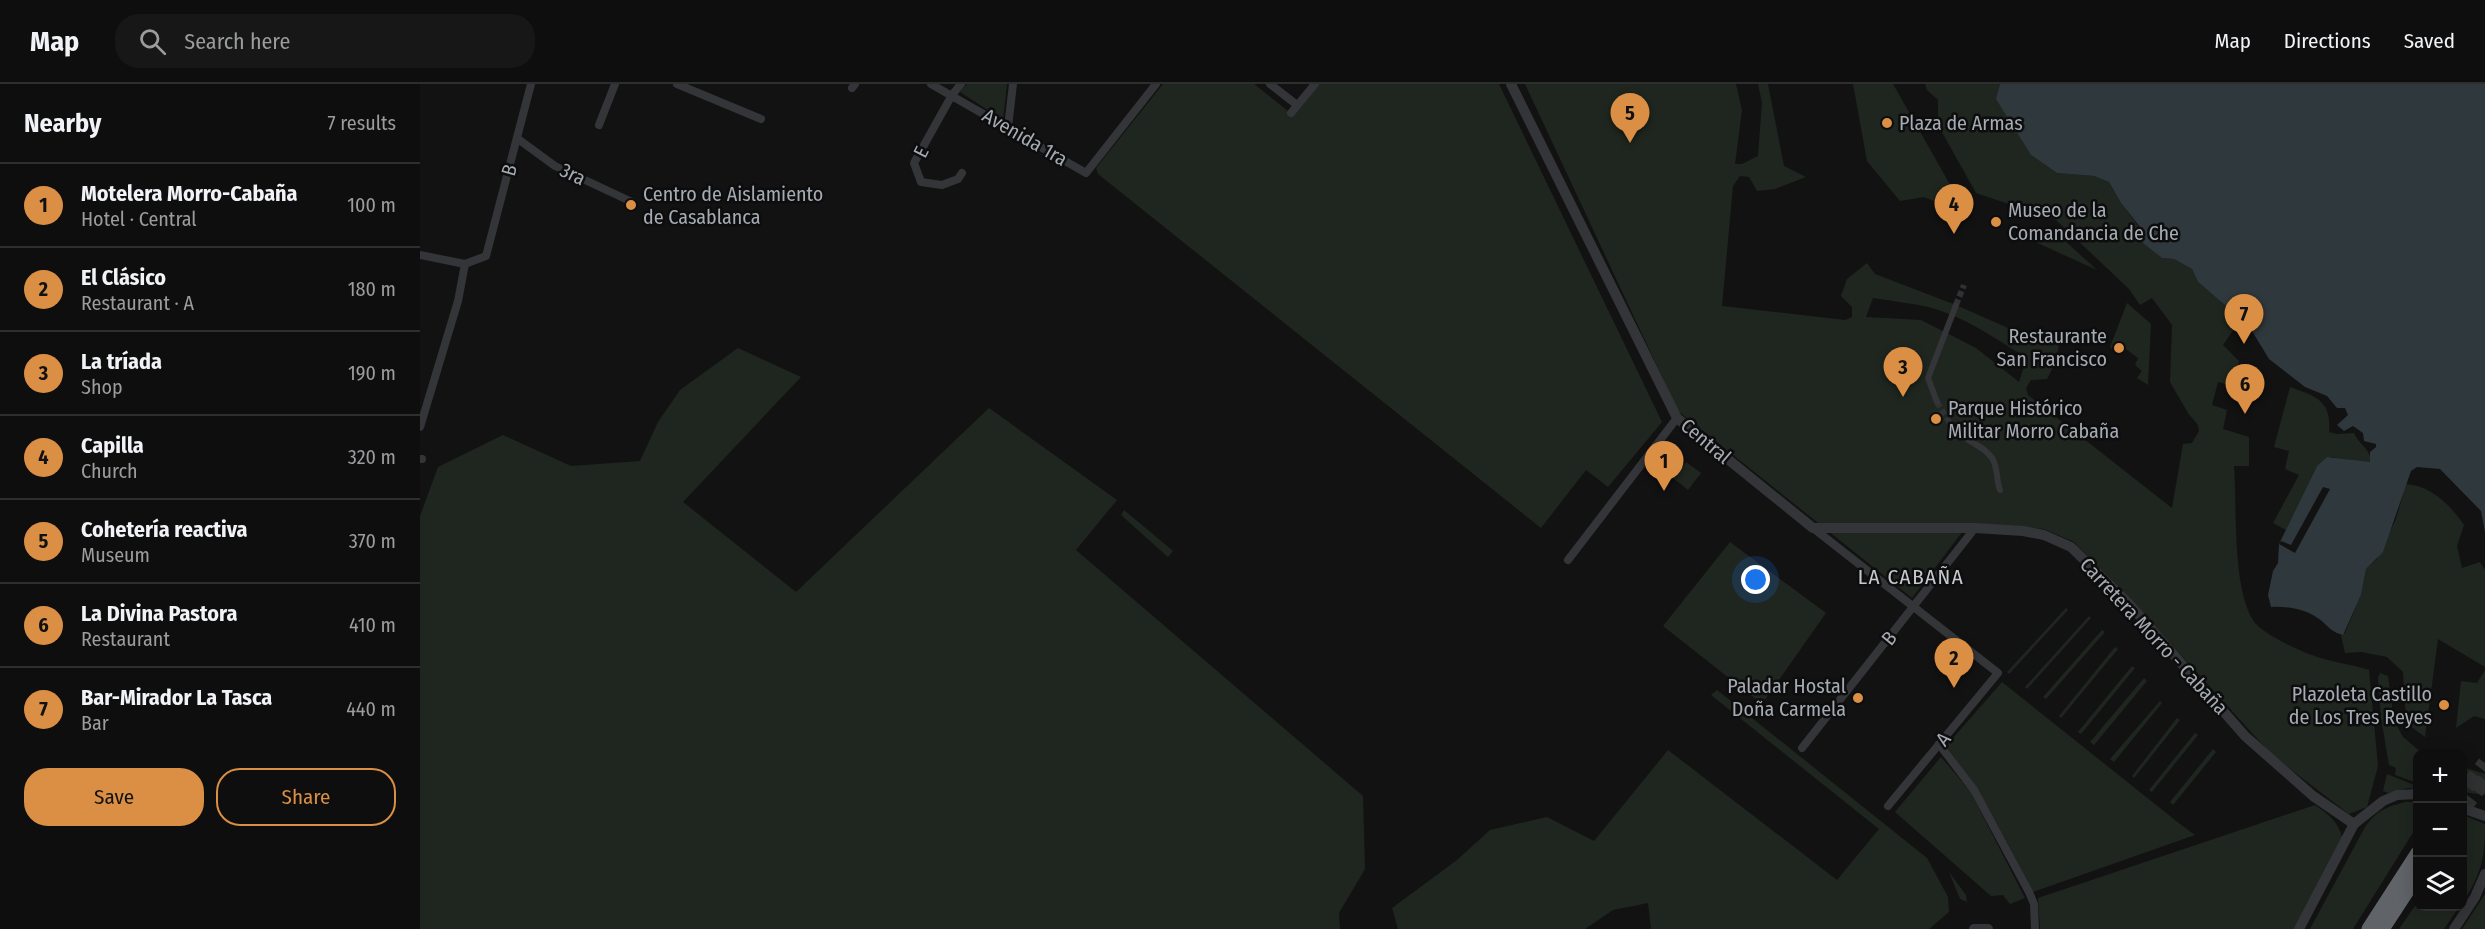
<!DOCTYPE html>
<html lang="en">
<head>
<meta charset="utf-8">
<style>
	body { margin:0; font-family:"Fira Sans Condensed",sans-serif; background:#171717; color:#f1f3f6 }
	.controls { position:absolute; right:18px; bottom:18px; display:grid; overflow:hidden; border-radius:12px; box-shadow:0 3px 15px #0003 }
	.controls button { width:54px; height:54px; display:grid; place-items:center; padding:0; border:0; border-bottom:2px solid #2e2e2e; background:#0e0e0e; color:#f1f3f6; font:30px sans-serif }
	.you { position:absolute; left:1336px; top:496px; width:21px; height:21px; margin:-15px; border:4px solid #fff; border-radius:50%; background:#1a73e8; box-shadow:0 0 0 9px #1a73e833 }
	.badge { display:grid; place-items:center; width:39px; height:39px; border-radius:50%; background:#da8f44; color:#111; font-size:20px; font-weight:700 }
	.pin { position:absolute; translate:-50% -50px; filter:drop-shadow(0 2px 3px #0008) }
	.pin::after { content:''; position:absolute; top:32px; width:21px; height:18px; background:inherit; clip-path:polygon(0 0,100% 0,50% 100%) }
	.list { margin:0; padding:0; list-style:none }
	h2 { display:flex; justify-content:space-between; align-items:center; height:78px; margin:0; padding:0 24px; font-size:26px }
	h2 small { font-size:20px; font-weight:400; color:#9b9c9e }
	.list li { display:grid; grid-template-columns:39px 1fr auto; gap:18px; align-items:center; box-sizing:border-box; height:84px; padding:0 24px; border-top:2px solid #2e2e2e }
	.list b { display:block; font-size:22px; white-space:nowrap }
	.list p { margin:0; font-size:20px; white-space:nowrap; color:#9b9c9e }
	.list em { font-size:20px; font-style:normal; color:#9b9c9e }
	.actions { display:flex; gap:12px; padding:18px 24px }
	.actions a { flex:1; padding:14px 0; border:2px solid #da8f44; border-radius:24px; text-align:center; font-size:21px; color:#da8f44 }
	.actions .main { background:#da8f44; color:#111 }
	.icon { flex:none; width:33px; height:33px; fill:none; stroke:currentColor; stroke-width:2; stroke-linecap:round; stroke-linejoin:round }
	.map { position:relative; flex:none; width:2065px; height:845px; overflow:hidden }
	header { display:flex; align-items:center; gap:36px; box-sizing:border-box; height:84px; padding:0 30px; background:#0e0e0e; border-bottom:2px solid #2e2e2e }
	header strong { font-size:28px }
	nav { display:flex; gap:33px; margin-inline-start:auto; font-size:21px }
	.search { width:420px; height:54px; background:#171717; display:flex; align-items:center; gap:15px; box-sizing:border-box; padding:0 21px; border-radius:24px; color:#9b9c9e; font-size:22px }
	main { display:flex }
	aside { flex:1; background:#0e0e0e }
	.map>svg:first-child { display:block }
</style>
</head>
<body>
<header>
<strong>Map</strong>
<div class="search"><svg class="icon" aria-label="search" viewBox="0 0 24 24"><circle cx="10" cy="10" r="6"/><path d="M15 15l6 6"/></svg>Search here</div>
<nav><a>Map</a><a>Directions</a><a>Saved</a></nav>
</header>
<main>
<aside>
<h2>Nearby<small>7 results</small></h2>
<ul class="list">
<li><span class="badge">1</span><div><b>Motelera Morro-Cabaña</b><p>Hotel · Central</p></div><em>100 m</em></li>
<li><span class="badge">2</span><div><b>El Clásico</b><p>Restaurant · A</p></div><em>180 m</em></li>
<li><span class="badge">3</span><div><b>La tríada</b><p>Shop</p></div><em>190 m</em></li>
<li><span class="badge">4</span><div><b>Capilla</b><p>Church</p></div><em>320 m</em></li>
<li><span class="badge">5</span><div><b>Cohetería reactiva</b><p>Museum</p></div><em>370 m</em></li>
<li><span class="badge">6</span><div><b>La Divina Pastora</b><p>Restaurant</p></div><em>410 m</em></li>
<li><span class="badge">7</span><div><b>Bar-Mirador La Tasca</b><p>Bar</p></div><em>440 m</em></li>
</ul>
<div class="actions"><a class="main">Save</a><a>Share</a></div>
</aside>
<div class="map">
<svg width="2065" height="845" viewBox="0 0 2065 845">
	<rect width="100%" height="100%" fill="#121213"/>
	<!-- green -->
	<g fill="#1f261f" fill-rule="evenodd">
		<path d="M547,0H587L583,36L540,8Z"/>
		<path d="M743,0H834L873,31L899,0H1079L1242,338L1188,403L1166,386L1121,444L678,90L676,84Z"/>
		<path d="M1105,0H1316L1322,26L1315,80H1322L1338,72L1342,19L1338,0H1348L1364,82L1386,93L1355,105L1337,107L1329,93L1320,92L1313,102L1302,222L1425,236L1432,233V223L1421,212L1427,195L1447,179L1455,190L1536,221L1622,259L1639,260L1636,277L1627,295L1611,296L1606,304L1608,311L1752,424L1763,360L1772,359L1779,347L1778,341L1768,329L1750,298L1752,241L1732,214L1720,221L1709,205L1636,136L1556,109L1518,41V16L1507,6L1505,0H1580L1577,15L1611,71L1637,89L1674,92L1689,98L1701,119L1742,174L1754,175L1772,185L1778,198L1821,235L1803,261L1819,277L1812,302L1798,298L1792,321L1807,326L1803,345L1829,353V382H1814C1817,424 1812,502 1833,536C1840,549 1878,566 1892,571C1910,578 1931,580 1949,586L1958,682L1947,723L1929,730L1852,671L1712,517L1654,458L1624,445L1549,439L1492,514L1258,327ZM1453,214C1472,217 1490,219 1508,223C1544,232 1576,255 1607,274L1599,298L1556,264L1501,236L1446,233Z"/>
		<path d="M1433,0H1473L1541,120L1539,128L1504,113L1480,117L1447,77Z"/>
		<path d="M1618,143L1633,146L1677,186L1613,157Z"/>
		<path d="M1707,219L1731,240L1728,301L1717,294L1722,287L1715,281L1718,274L1706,265L1700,271L1690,263Z"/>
		<path d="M318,264L381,293L263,418L376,508L569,324L697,416L656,466L943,712L945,785L919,829L920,845H0V432L18,383L83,351L151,382L220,377L238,338L260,306Z"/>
		<path d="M1870,303C1895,312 1912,316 1909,348L1917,350L1934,349C1938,359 1949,364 1951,376L1948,379L1911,373L1897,382L1866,446L1853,439L1879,391L1865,385L1869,367L1854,363Z"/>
		<path d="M1266,378L1281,389L1268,406L1253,394Z"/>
		<path d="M1986,400C2012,402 2030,421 2044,441L2037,462L2042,484L2060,478L2065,486V583L2018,555L2005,653L1990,642L1985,622L1983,588L1967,573L1941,568L1925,569L1921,551L1925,549L1941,511L1946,485L1957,475L1976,435Z"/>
		<path d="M704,426L753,467L748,473L701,431Z"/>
		<path d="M1310,458L1406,529L1342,620L1243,542Z"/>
		<path d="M1646,524L1648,526L1589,590L1587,588Z"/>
		<path d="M1669,532L1671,534L1607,605L1605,603Z"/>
		<path d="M1682,546L1685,548L1626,615L1623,613Z"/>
		<path d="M1695,563L1698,565L1641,634L1639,632Z"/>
		<path d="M1712,582L1715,584L1661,650L1658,648Z"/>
		<path d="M2065,586V635L2054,632L2036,644L2041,597L2057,599Z"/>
		<path d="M1960,589L1968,592L1974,636L1983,653L2002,669L1998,670L1997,699L1975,691L1976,684L1969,681L1961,634L1958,594Z"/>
		<path d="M1724,594L1727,597L1674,661L1670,658Z"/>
		<path d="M1582,598L1760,740L1775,751L1613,808C1587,757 1561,708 1526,662Z"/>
		<path d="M1297,606L1507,774L1528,813L1529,828L1509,845H1231L1228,819L1193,826L1165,845H978L972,824L1037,776L1070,746L1127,733L1174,757L1248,666L1417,796L1459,745L1291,611Z"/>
		<path d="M1740,617L1742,619L1694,678L1690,675Z"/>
		<path d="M1757,634L1760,636L1714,694L1712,692Z"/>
		<path d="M1775,649L1778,651L1732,708L1729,706Z"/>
		<path d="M1793,665L1796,668L1753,721L1750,718Z"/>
		<path d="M1521,673L1550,707L1605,814L1590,820L1583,811L1571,812L1475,728Z"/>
		<path d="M2043,683L2065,690V711L2043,708Z"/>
		<path d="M1967,690L1997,702V705L1988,704L1968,709L1963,707Z"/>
		<path d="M1986,718H1997V742L1933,845H1890L1945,743C1956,727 1968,722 1986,718Z"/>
		<path d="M1895,721C1908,730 1919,738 1922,754L1874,845H1620L1618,814Z"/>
		<path d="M2043,731L2065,740C2065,774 2061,790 2043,818Z"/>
		<path d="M1529,788L1546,811L1547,818L1540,815Z"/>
		<path d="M2065,810V845H2042Z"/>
		<path d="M1997,819L1998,822L2039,823L2024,845H1979Z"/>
	</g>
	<!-- water -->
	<path fill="#2f383c" d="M1580,0H2065V448L2061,427L2020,385L1997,383L1991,387L1963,468L1946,485L1941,511L1923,551C1914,549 1909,544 1903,538C1888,525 1869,522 1851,523L1848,511L1853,487L1858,479L1859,460L1897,382L1907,373L1950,378V368L1956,363V360L1944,357L1943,349L1933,342L1924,347L1917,341L1928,331L1925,324H1917L1907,312L1885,303L1849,275L1832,247L1821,235L1778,198L1772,185L1754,175L1742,174L1723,159L1724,148L1701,119L1689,98L1674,92L1637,89L1611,71L1576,15Z"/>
	<!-- pier -->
	<path fill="#121213" d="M1903,403L1910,405L1875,469L1859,460L1861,457L1871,461Z"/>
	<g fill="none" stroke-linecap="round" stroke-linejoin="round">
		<!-- pedestrian-tunnel -->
		<g stroke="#2f3133" stroke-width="6" stroke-dasharray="6 3" stroke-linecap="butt">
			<path d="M1536,221L1544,201"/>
			<path d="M1517,318L1531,341"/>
		</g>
		<!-- motorway-tunnel -->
		<g stroke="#2f3133" stroke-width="15" stroke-dasharray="15 8" stroke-linecap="butt">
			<path d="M2047,703L2065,679"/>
			<path d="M2042,726L2065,696"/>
		</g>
		<!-- pedestrian -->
		<g stroke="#343538" stroke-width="6">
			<path d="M1517,318L1508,294L1536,221"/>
			<path d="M1531,341C1543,358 1562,359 1572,374C1578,383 1576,396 1580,406"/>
		</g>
		<!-- minor -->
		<g stroke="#343538" stroke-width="8">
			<path d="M257,0L341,35"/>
			<path d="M511,0L666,89L736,0"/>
			<path d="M541,0L532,11L494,79L501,98L522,101L538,95L542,89"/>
			<path d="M850,0L877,21"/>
			<path d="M432,4L435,0"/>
			<path d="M871,29L895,0"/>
			<path d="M179,41L195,0"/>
			<path d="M588,43L593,0"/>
			<path d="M98,55L135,82L212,118"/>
			<path d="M0,171L45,180L66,172L111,0"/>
			<path d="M0,343L38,217L45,180"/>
			<path d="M0,375H2"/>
			<path d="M1393,444L1578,589L1468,722"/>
			<path d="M1148,476L1257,334"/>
			<path d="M1519,660L1554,706L1609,808L1614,820L1615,845"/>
			<path d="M1382,664L1555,444"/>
		</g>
		<!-- tertiary -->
		<g stroke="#343538" stroke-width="10">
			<path d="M1091,0L1257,334L1393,444H1555L1603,447L1624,451L1651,463L1710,521L1825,652L1893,712L1934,740"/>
			<path d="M2042,724L2065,732"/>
			<path d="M1554,845H1568"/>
			<path d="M1879,845L1934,740L1963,717L1977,711L1998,710"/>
			<path d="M2034,845L2055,813L2065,790"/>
		</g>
		<!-- motorway -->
		<g stroke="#606468" stroke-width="15">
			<path d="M1949,845L1998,769"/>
			<path d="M1962,845L1998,790"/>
		</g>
	</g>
	<!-- markers -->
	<g fill="#da8f44" stroke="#0d0d0e" stroke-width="2">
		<circle cx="1467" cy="39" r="6"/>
		<circle cx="211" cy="121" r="6"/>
		<circle cx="1576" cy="138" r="6"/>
		<circle cx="1699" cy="264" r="6"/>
		<circle cx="1516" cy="335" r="6"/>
		<circle cx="1438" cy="614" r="6"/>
		<circle cx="2024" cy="621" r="6"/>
	</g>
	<g text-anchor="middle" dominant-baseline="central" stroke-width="5" stroke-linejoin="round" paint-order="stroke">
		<!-- poi labels -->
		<g font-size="20" fill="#a5abb2" stroke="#0d0d0e" text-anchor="start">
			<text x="1479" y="39">Plaza de Armas</text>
			<text x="223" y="110">Centro de Aislamiento<tspan x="223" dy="23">de Casablanca</tspan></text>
			<text x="1588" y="126">Museo de la<tspan x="1588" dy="23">Comandancia de Che</tspan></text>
			<text x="1687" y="252" text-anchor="end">Restaurante<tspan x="1687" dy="23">San Francisco</tspan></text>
			<text x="1528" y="324">Parque Histórico<tspan x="1528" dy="23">Militar Morro Cabaña</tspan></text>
			<text x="1426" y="602" text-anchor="end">Paladar Hostal<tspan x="1426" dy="23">Doña Carmela</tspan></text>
			<text x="2012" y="610" text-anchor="end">Plazoleta Castillo<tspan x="2012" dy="23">de Los Tres Reyes</tspan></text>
		</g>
		<!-- street labels -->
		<g font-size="20" fill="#a5abb2" stroke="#0d0d0e">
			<text transform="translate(605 53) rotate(30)">Avenida 1ra</text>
			<text transform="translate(501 68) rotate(-63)">E</text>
			<text transform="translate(89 86) rotate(-74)">B</text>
			<text transform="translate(153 90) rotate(26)">3ra</text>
			<text transform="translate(1286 357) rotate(40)">Central</text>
			<text transform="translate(1734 552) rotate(47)">Carretera Morro - Cabaña</text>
			<text transform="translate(1469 554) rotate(-51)">B</text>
			<text transform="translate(1523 655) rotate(-50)">A</text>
		</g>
		<!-- neighbourhood labels -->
		<g font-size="21" letter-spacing="1.5" fill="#c6cacf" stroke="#0d0d0e">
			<text x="1491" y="493">LA CABAÑA</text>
		</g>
	</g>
</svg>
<div class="controls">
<button>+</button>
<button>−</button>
<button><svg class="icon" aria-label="layers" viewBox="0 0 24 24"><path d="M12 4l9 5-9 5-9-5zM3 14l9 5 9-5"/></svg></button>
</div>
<div class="you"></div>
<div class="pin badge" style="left:1244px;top:407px">1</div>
<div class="pin badge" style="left:1534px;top:604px">2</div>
<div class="pin badge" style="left:1483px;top:313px">3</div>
<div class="pin badge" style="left:1534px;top:150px">4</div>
<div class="pin badge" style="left:1210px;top:59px">5</div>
<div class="pin badge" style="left:1825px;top:330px">6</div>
<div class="pin badge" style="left:1824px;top:260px">7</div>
</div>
</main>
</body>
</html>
